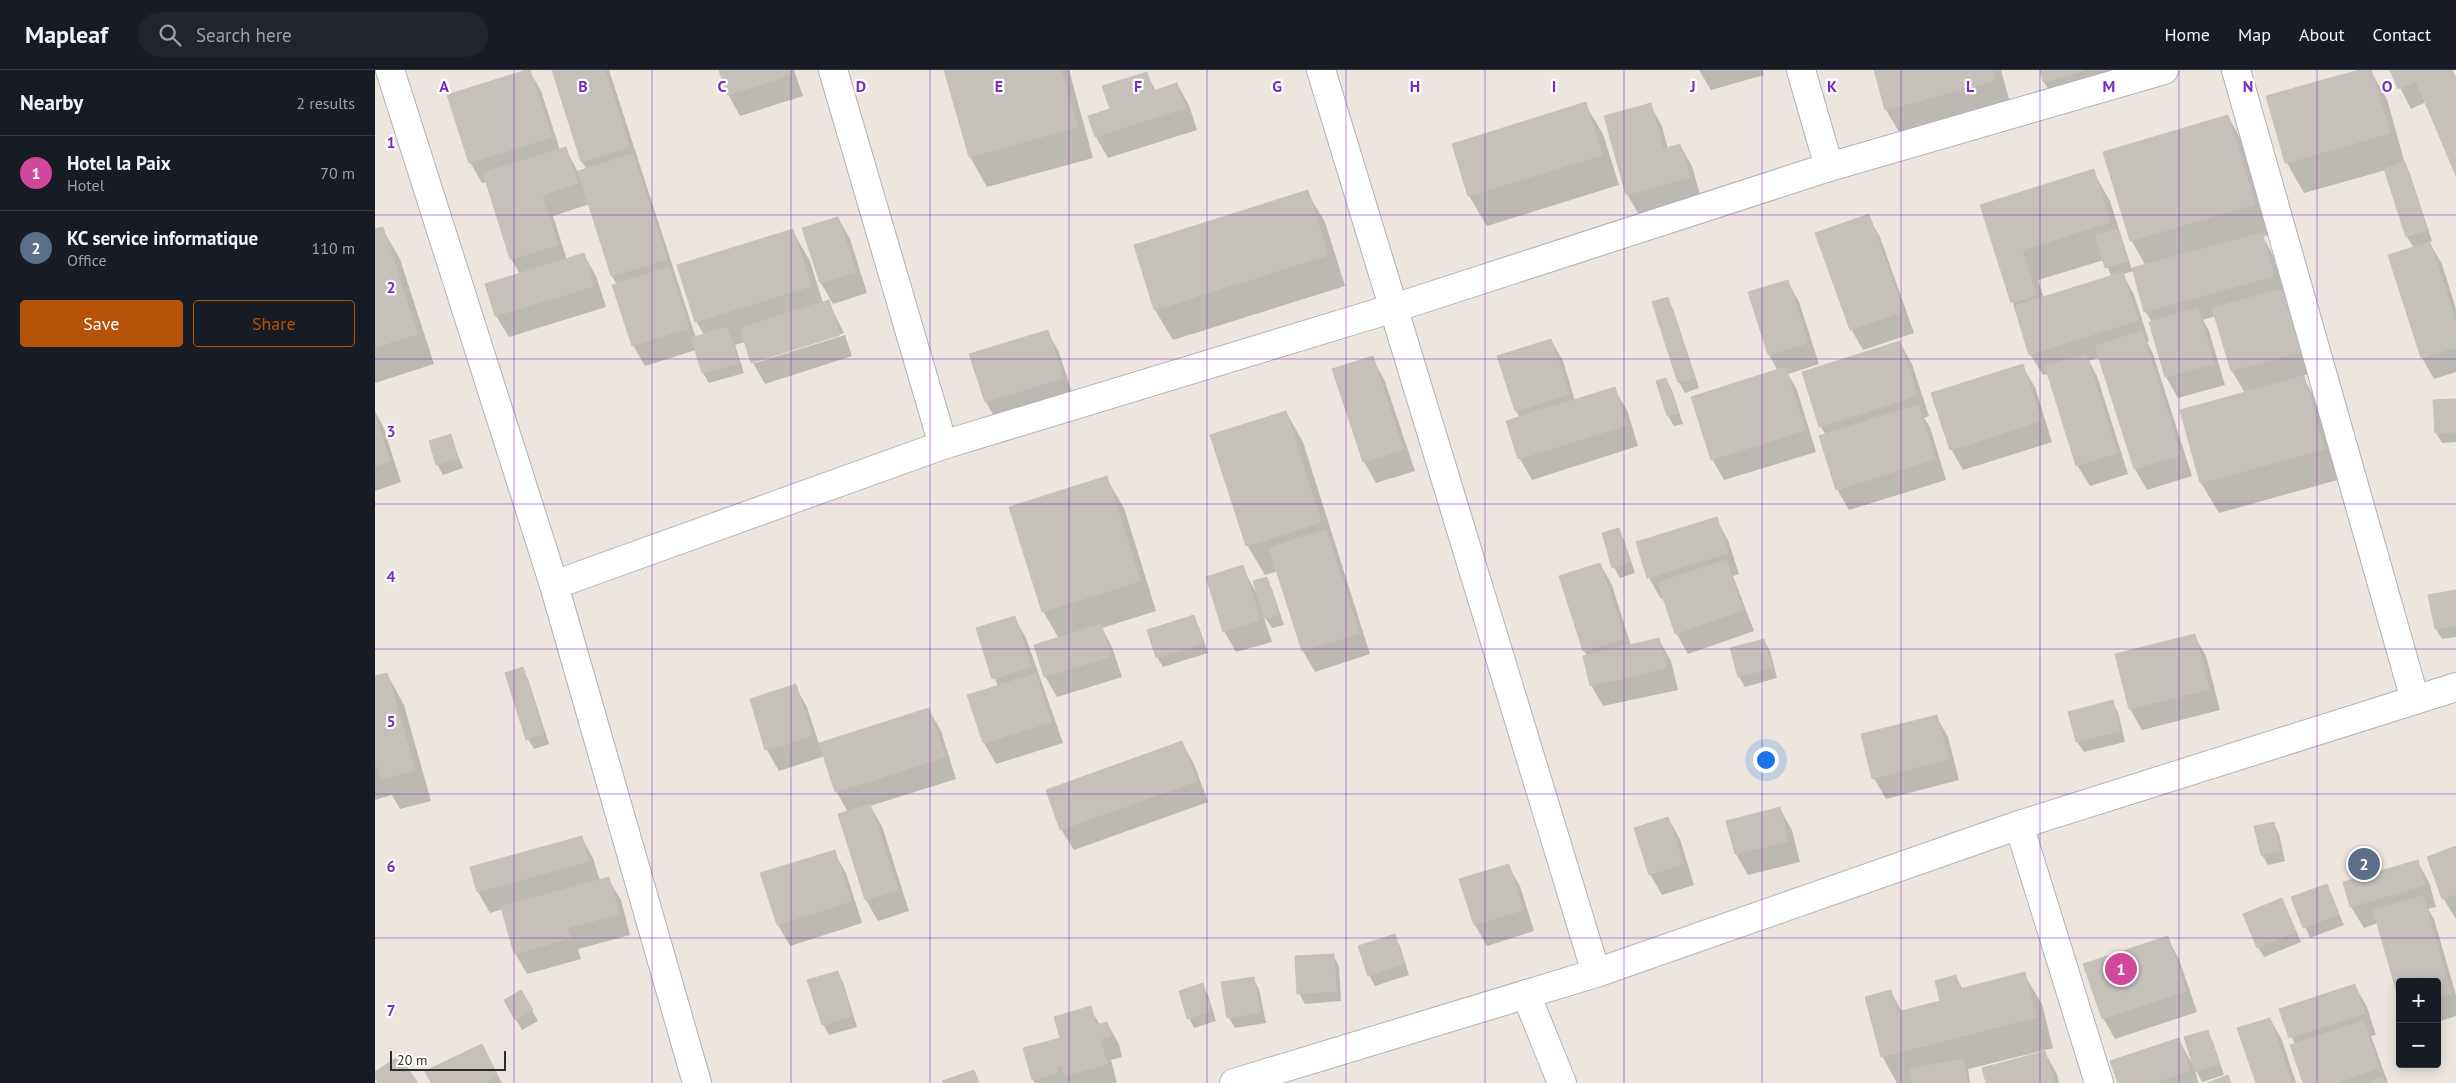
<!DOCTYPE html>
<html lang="en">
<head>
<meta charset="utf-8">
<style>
	body { margin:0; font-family:"PT Sans",sans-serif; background:#20242c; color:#f1f3f6 }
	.controls { position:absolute; right:15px; bottom:15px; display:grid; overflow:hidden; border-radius:5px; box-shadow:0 2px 12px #0003 }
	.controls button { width:45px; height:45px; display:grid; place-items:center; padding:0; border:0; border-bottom:1px solid #363941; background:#171b24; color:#f1f3f6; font:25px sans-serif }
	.scale { position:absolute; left:15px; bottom:12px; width:116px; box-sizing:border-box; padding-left:5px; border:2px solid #2c2c2c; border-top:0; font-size:14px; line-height:18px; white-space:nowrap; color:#2c2c2c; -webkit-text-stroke:4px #fff; paint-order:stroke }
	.you { position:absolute; left:1390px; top:689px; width:18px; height:18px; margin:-12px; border:4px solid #fff; border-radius:50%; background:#1a73e8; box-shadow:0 0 0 8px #1a73e833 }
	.badge { display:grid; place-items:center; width:32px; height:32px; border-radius:50%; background:#b45309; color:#fff; font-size:16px; font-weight:700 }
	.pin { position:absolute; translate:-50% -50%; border:2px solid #fff; box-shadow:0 1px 5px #0006 }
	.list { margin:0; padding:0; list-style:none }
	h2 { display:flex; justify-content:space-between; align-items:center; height:65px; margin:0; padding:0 20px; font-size:21px }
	h2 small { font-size:16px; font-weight:400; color:#9ea1a6 }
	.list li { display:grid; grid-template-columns:32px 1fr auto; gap:15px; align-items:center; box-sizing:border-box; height:75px; padding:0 20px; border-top:1px solid #363941 }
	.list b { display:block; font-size:19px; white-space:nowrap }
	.list p { margin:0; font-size:16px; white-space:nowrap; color:#9ea1a6 }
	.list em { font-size:16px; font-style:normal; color:#9ea1a6 }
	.actions { display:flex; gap:10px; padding:15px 20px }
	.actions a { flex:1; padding:11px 0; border:1px solid #b45309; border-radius:5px; text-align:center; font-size:18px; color:#b45309 }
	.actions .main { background:#b45309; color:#fff }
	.icon { flex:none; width:28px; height:28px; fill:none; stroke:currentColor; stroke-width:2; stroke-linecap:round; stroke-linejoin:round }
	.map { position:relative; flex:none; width:2081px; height:1013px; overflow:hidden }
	header { display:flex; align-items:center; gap:30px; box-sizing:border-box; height:70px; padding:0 25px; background:#171b24; border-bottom:1px solid #363941 }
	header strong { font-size:24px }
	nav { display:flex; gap:28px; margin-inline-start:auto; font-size:18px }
	.search { width:350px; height:45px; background:#20242c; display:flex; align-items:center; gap:12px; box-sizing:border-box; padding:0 18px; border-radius:28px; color:#9ea1a6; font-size:19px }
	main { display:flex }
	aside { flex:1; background:#171b24 }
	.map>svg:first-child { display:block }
</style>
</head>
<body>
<header>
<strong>Mapleaf</strong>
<div class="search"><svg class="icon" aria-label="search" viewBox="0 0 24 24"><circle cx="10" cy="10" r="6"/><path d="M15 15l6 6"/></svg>Search here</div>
<nav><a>Home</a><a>Map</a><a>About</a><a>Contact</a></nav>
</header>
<main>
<aside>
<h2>Nearby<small>2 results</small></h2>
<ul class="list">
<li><span class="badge" style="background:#d1479c">1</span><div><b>Hotel la Paix</b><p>Hotel</p></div><em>70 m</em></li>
<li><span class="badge" style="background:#5c6f8a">2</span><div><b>KC service informatique</b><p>Office</p></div><em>110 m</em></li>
</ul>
<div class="actions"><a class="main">Save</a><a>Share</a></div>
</aside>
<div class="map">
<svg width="2081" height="1013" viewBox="0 0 2081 1013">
	<rect width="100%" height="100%" fill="#ece6df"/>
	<!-- shadow -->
	<g fill="#0003" fill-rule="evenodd">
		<path d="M154,0L166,21L185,80L190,78L203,102L212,100L207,92L178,0H234L321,268L329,265L321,251L417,160L435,191L448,233L453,231L469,263L380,291V293L470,265L477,286L390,314L378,293L371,272L360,275L369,303L334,313L328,303L321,280L270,296L258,275L242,215L237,206L215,134L178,146L192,190L209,185L221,206L231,237L134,267L121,246L112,215L145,204L136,189L112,112L107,113L95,92Z"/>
		<path d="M345,0H419L428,26L365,46L353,24Z"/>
		<path d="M571,0H694L718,88L612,117L595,87Z"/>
		<path d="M1324,0H1388L1389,5L1336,20Z"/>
		<path d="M1500,0H1626L1637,40L1529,70L1511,40Z"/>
		<path d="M1666,0H1744L1682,33L1669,12Z"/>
		<path d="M1988,0H1995L2012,29L2030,94L2035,104L2057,171L2054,172L2067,194L2081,239V302L2059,309L2047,288L2039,178L2032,167L2011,100L1929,123L1912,93L1893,27Z"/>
		<path d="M2016,0H2076L2081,12V103L2051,32L2036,39Z"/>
		<path d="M771,3L781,21L802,14L814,35L822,60L733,88L721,67L736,40Z"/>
		<path d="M1210,34L1228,64L1244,115L1112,156L1094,126L1078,75Z"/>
		<path d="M1275,35L1287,56L1293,79L1305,75L1317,96L1326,128L1264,145L1252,124Z"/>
		<path d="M1853,46L1870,77L1896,164L1888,167L1898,185L1910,226L1919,241L1936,303L1927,306L1946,338L1966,409L1844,443L1826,413L1806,341L1870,323L1857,301L1841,246L1828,250L1834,261L1850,315L1803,328L1791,307L1777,252L1770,241L1759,201L1748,204L1759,225L1774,271L1772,272L1778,284L1817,406L1772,420L1760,399L1725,287L1714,291L1722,306L1753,404L1715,416L1702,395L1673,304L1668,305L1655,284L1606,136L1718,101L1735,131L1757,200L1771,196L1756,170ZM1729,190L1737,207L1669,228L1663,210Z"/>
		<path d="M932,122L950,152L970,216L798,270L780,240L761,176Z"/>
		<path d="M1493,146L1505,167L1539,263L1488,280L1476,259Z"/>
		<path d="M463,148L475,169L492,223L458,234L446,213L429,159Z"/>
		<path d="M7,158L25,189L59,294L0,313V161Z"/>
		<path d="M1412,211L1424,232L1444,294L1413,304L1422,320L1441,382L1349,410L1337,389L1403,301L1394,285L1374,223Z"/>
		<path d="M1292,229L1298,239L1324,318L1310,323L1304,312Z"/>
		<path d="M672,261L684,282L699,329L623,353L611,332Z"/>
		<path d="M1176,270L1188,291L1200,331L1239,319L1252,340L1263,376L1157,410L1145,389L1133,352L1145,348L1141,341Z"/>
		<path d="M1525,273L1537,294L1554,346L1549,348L1555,357L1571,410L1474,440L1462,419L1451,365L1445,356Z"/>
		<path d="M997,288L1009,309L1040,401L1001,413L989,392L959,300Z"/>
		<path d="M1647,296L1660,317L1677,372L1588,400L1576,379Z"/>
		<path d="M1291,309L1297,320L1308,354L1299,356L1293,346L1283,312Z"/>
		<path d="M2081,331V372L2067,373L2061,363Z"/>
		<path d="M0,342L8,356L26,412L0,421Z"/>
		<path d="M911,342L928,372L995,584L940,602L928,581L903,501L890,505L872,475Z"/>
		<path d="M75,366L88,398L68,405L62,394Z"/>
		<path d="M731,408L749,438L781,541L727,558L737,577L747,607L682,627L670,606L684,569L668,541Z"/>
		<path d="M1341,449L1353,470L1364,504L1358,506L1379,561L1313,584L1301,563L1289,528L1286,529L1274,508L1263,473Z"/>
		<path d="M1243,460L1249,470L1260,503L1245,508L1239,497L1228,464Z"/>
		<path d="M1225,494L1237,515L1256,576L1284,570L1296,591L1303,620L1228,636L1216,615L1212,586L1209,581Z"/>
		<path d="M867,497L881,522L891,508L897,519L909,555L897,558L888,545L897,572L861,582L849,561Z"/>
		<path d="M2081,521V567L2067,569L2061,559L2054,526Z"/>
		<path d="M818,546L824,557L833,583L788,597L782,587Z"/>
		<path d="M639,547L651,568L688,673L621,694L609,673L594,626L623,617L602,559Z"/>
		<path d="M1819,565L1831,586L1845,640L1767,660L1755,639L1742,585Z"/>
		<path d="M1389,570L1395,581L1402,608L1370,617L1364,607L1357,579Z"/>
		<path d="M147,599L153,609L174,674L159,679L153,669Z"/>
		<path d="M12,604L29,635L56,731L25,739L17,725L0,730V608Z"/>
		<path d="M420,616L432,637L444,674L554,640L566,661L581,709L495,736L507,756L534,841L503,851L491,830L464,745L473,742L461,721L450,686L404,701L392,680L376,630Z"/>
		<path d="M1737,632L1743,642L1750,672L1709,682L1702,672Z"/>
		<path d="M1561,646L1573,667L1584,710L1511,729L1499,708Z"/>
		<path d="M807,673L819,694L833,732L699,780L686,759Z"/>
		<path d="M1405,739L1417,760L1425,792L1373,805L1361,784Z"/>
		<path d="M1293,748L1305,769L1319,815L1287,825L1275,804Z"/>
		<path d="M1898,753L1904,764L1910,791L1893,795L1887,785L1880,757Z"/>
		<path d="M206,767L218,788L225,811L233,809L246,830L255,865L203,879L206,889L152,904L140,883L128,839L115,843L103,822L96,798Z"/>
		<path d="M2081,777V849L2068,828Z"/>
		<path d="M1998,780L2006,802L2042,791L2054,812L2061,837L2053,839L2059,849L2081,925V946L2062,952V912L2003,853L1989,858L1976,837L1969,812L1987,807L1985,803Z"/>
		<path d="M459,782L471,803L487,853L415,876L403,855Z"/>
		<path d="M1133,795L1145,816L1159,861L1112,876L1100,855Z"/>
		<path d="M1951,815L1969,855L1935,868L1918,828Z"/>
		<path d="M1907,829L1926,872L1889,887L1883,877Z"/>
		<path d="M1019,866L1025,876L1034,905L1000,916L994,905Z"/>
		<path d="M1792,868L1804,889L1822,942L1740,969L1728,948Z"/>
		<path d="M958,885L964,896L966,931L930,934L924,923Z"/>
		<path d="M462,902L468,912L482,957L454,965L448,954Z"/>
		<path d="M1649,904L1667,934L1678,978L1593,999L1595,1013H1522L1507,986L1516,922L1527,942L1567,932L1581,907L1588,920Z"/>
		<path d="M878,908L884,919L891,953L860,958L854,948Z"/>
		<path d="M827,915L833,925L841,951L819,958L814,948Z"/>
		<path d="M1980,916L1992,937L2001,965L1996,966L2013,1013H1929L1920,975L1906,940Z"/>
		<path d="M146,922L163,951L147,960L130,930Z"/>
		<path d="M715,938L725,955L732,953L744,974L747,987L736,990L742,1013H660L658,1010L686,969Z"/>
		<path d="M1895,949L1907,970L1921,1013H1882Z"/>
		<path d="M1832,962L1838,972L1849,1005L1827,1012L1820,998L1823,1013H1744L1804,970L1818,995Z"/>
		<path d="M106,975L127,1013H57Z"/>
		<path d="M1670,983L1682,1004L1684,1013H1612Z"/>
	</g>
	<!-- building -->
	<g fill="#c5c1ba" stroke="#c8c1b9">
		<path d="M151,0H155L177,67L94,93L72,25Z"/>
		<path d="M177,0H230L254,77L206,92Z"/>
		<path d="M344,0H415L416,5L352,25Z"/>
		<path d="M569,0H686L702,57L594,87Z"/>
		<path d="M1499,0H1618L1621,10L1510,40Z"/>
		<path d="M1665,0H1711L1668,12Z"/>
		<path d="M1984,0H1996L2015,63L1910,93L1891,26Z"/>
		<path d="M2015,0H2077L2081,8V106L2041,11L2023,19Z"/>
		<path d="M772,2L778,21L802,13L810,38L720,67L713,46L735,39L727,16Z"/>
		<path d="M1211,32L1227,85L1093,126L1077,74Z"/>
		<path d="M1276,33L1288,79L1305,74L1315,107L1251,125L1229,46Z"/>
		<path d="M1853,45L1880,134L1755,171L1728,82Z"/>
		<path d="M191,77L203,113L167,125L183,175L135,189L108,103Z"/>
		<path d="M258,84L292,189L236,206L203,101Z"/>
		<path d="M2030,92L2052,160L2031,167L2009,99Z"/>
		<path d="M1719,99L1735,152L1647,180L1661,225L1636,233L1605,135Z"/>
		<path d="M933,120L953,185L779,240L759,175Z"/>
		<path d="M1494,144L1528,241L1475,260L1440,163Z"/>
		<path d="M463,147L481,202L445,213L427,158Z"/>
		<path d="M8,157L42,264L0,277V159Z"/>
		<path d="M418,159L436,216L320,252L302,195Z"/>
		<path d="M1742,159L1752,191L1730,198L1720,166Z"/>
		<path d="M1887,163L1899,206L1769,242L1757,198Z"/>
		<path d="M2055,172L2081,254V277L2046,288L2013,185Z"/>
		<path d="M209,183L219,216L120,246L110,214Z"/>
		<path d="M294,197L314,258L257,276L237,215Z"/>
		<path d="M1748,202L1763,250L1654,285L1639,236Z"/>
		<path d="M1413,210L1433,273L1393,285L1373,222Z"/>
		<path d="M1907,219L1925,282L1856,301L1837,238Z"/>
		<path d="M1293,227L1319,308L1303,313L1277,232Z"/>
		<path d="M454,230L465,265L376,293L365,258Z"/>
		<path d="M1823,238L1839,294L1790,307L1774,252Z"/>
		<path d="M352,257L364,293L327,303L316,268Z"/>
		<path d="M673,260L688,308L610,332L594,284Z"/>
		<path d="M1767,261L1806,385L1759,399L1720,276Z"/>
		<path d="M1176,269L1194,324L1140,341L1122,286Z"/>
		<path d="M1525,271L1542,325L1444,357L1427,302Z"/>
		<path d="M1711,284L1742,383L1701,396L1670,296Z"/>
		<path d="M998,286L1028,380L988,392L957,299Z"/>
		<path d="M1648,294L1666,351L1575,380L1556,323Z"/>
		<path d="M1410,297L1430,360L1336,390L1316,327Z"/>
		<path d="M1929,306L1949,379L1825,413L1805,340Z"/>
		<path d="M1291,308L1303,343L1292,346L1281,311Z"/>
		<path d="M1240,317L1252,355L1143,389L1131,351Z"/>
		<path d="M2081,329V362L2060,363L2058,330Z"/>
		<path d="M1543,335L1560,389L1461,420L1444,366Z"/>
		<path d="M911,341L946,452L871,476L835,365Z"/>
		<path d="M0,345L15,391L0,396Z"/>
		<path d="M76,364L83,388L61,395L54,371Z"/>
		<path d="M732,406L765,511L667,542L634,437Z"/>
		<path d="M1342,447L1353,483L1272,508L1261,472Z"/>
		<path d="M1244,458L1255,492L1237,498L1227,463Z"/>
		<path d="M951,460L984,563L927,581L894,478Z"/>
		<path d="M1351,490L1368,540L1300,564L1283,513Z"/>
		<path d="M1225,493L1250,568L1208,581L1184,506Z"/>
		<path d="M868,495L885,550L848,562L831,507Z"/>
		<path d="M892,507L904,545L890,549L878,511Z"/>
		<path d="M2081,520V555L2060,559L2053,525Z"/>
		<path d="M819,545L828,573L781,588L772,560Z"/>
		<path d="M640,546L656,597L617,609L601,558Z"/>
		<path d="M726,554L736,586L669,607L659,575Z"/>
		<path d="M1820,564L1834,619L1754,639L1740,584Z"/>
		<path d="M1284,568L1291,598L1215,616L1208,586Z"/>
		<path d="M1389,569L1397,598L1363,607L1355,578Z"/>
		<path d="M148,597L169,664L151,670L130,603Z"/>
		<path d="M12,603L40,700L7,709L2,694H0V606Z"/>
		<path d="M661,604L676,652L608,673L592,625Z"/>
		<path d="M421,614L437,666L390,680L375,629Z"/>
		<path d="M1738,630L1745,661L1701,672L1693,642Z"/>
		<path d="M554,638L570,687L460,722L444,673Z"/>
		<path d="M1562,645L1573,689L1497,709L1486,664Z"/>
		<path d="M807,671L822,711L685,760L671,720Z"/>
		<path d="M495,734L523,820L490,830L463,744Z"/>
		<path d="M1405,737L1413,771L1360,784L1351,751Z"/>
		<path d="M1293,747L1308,794L1274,805L1259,758Z"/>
		<path d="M1899,752L1905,781L1886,785L1879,756Z"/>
		<path d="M207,766L214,791L102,822L95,797Z"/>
		<path d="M2081,776V824L2067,829L2052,787Z"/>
		<path d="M1998,779L2003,798L1984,804L1978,785Z"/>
		<path d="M460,780L476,831L402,855L385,803Z"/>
		<path d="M2043,790L2050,815L1975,837L1968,812Z"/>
		<path d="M1134,794L1148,840L1099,855L1084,809Z"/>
		<path d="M234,807L244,844L192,858L195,868L139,884L126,837Z"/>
		<path d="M1952,814L1964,844L1928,858L1916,827Z"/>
		<path d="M2048,826L2076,924L2062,927V912H2025V933L1998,840Z"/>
		<path d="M1907,828L1921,862L1882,878L1868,844Z"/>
		<path d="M1020,864L1029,894L993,906L983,876Z"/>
		<path d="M1793,866L1811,921L1727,949L1708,894Z"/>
		<path d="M959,884L961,921L922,924L920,886Z"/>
		<path d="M463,901L477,946L447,955L432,910Z"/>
		<path d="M1650,902L1661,947L1506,987L1490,927L1516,920L1522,942L1565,931L1560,911L1581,905L1585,919Z"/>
		<path d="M879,907L885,942L852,948L846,912Z"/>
		<path d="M828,913L836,941L812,949L804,921Z"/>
		<path d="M1980,914L1990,943L1914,968L1904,939Z"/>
		<path d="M146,920L158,940L140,950L129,930Z"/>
		<path d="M716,936L721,955L732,952L736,966L725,969L732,994L690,1006L687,995L681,997L683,1003L657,1010L648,978L685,968L679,947Z"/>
		<path d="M1895,948L1917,1013H1881L1862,958Z"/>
		<path d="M1989,951L2004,998L1961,1013H1928L1915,975Z"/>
		<path d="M1833,960L1844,994L1820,1002L1809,967Z"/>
		<path d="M1804,968L1815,1000L1778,1013H1743L1735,991Z"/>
		<path d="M107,974L123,1006L108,1013H56L50,1001Z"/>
		<path d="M1670,981L1679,1013H1611L1607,998Z"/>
		<path d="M24,986L43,1013H3L0,1008V1002Z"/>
		<path d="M1588,989L1592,1013H1537L1535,999Z"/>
		<path d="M599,1000L604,1013H568L567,1011Z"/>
		<path d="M1853,1005L1856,1013H1832Z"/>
		<path d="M2008,1007L2010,1013H1992Z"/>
	</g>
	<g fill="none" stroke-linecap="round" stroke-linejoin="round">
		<defs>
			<g id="street">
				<path d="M15,0L179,515L322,1013"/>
				<path d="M458,0L568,375"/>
				<path d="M946,0L1221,903"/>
				<path d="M1426,0L1454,97"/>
				<path d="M1861,0L2040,630"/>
				<path d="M179,515L568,375L1019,238L1454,97L1789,0"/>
				<path d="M1644,755L1724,1013"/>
				<path d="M1151,924L1187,1013"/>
			</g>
			<path id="secondary" d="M859,1013L1221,903L1644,755L2081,617"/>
		</defs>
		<!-- street casing -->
		<use href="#street" stroke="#afb2bb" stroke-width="30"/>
		<!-- secondary casing -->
		<use href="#secondary" stroke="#afb2bb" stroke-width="30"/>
		<!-- street -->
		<use href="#street" stroke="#fff" stroke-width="28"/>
		<!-- secondary -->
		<use href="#secondary" stroke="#fff" stroke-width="28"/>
	</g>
	<!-- grid -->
	<path fill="none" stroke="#7b2cbf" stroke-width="1" stroke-opacity="0.55" d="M139,0V1013M277,0V1013M416,0V1013M555,0V1013M694,0V1013M832,0V1013M971,0V1013M1110,0V1013M1249,0V1013M1387,0V1013M1526,0V1013M1665,0V1013M1804,0V1013M1942,0V1013M0,145H2081M0,289H2081M0,434H2081M0,579H2081M0,724H2081M0,868H2081"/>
	<g font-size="16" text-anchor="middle" font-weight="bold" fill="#7b2cbf" stroke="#fff" stroke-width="4.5" stroke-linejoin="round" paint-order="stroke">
		<text x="69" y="22">A</text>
		<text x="208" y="22">B</text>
		<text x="347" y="22">C</text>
		<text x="486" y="22">D</text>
		<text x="624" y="22">E</text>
		<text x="763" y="22">F</text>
		<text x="902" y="22">G</text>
		<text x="1040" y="22">H</text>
		<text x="1179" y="22">I</text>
		<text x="1318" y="22">J</text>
		<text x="1457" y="22">K</text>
		<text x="1595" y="22">L</text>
		<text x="1734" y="22">M</text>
		<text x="1873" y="22">N</text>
		<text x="2012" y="22">O</text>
		<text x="16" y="78">1</text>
		<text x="16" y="223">2</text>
		<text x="16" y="367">3</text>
		<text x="16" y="512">4</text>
		<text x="16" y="657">5</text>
		<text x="16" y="802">6</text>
		<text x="16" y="946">7</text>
	</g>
</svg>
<div class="controls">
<button>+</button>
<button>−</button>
</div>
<div class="scale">20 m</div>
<div class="you"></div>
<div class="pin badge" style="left:1746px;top:899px;background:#d1479c">1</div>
<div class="pin badge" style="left:1989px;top:794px;background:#5c6f8a">2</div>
</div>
</main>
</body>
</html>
